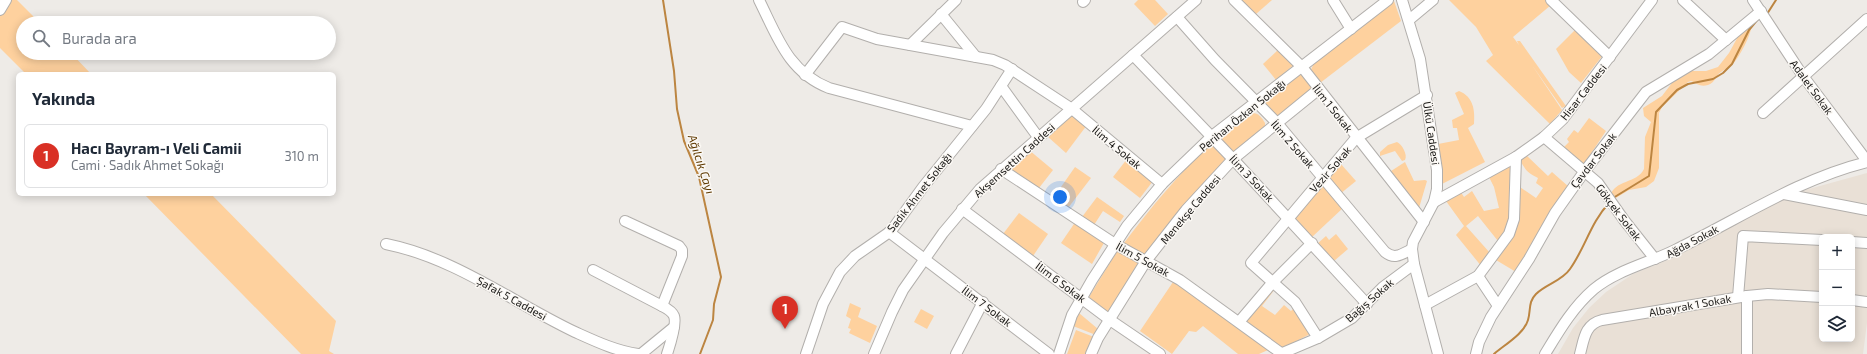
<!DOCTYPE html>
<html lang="tr">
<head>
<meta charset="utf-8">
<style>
	body { margin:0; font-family:"Exo 2",sans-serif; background:#f2f2f3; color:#1f2937 }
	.controls { position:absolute; right:12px; bottom:12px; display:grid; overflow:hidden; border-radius:6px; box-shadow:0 2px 10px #0003 }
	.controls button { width:36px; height:36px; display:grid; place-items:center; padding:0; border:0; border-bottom:1px solid #e0e1e3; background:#fff; color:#1f2937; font:20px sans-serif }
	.you { position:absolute; left:1060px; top:197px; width:14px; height:14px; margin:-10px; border:3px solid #fff; border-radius:50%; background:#1a73e8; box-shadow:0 0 0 6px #1a73e833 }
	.badge { display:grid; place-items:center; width:26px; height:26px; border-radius:50%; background:#d93025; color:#fff; font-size:13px; font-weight:700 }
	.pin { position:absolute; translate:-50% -33px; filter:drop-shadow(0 1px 2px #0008) }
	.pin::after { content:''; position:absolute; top:21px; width:14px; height:12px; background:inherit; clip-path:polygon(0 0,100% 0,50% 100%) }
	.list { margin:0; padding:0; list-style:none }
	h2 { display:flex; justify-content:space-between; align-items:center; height:52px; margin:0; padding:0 16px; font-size:17px }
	h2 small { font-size:13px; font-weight:400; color:#747a83 }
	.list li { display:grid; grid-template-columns:26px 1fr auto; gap:12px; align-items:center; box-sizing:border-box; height:64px; margin:0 8px 8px; padding:0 8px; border:1px solid #e0e1e3; border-radius:6px }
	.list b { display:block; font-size:15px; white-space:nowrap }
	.list p { margin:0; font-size:13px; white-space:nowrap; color:#747a83 }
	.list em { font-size:13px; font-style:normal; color:#747a83 }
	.icon { flex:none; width:22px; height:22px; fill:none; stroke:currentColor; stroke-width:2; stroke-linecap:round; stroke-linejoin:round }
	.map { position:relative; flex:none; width:1867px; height:354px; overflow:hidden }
	.search { position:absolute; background:#fff; box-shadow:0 2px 10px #0003; left:16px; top:16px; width:320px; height:44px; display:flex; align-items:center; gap:10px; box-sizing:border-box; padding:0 14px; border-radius:22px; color:#747a83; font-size:15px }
	.panel { position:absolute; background:#fff; box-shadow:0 2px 10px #0003; left:16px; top:72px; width:320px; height:124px; border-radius:6px }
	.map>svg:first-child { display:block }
</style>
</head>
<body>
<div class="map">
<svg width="1867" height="354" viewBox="0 0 1867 354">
	<rect width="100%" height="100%" fill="#eeebe7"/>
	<!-- built -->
	<path fill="#e9e0d6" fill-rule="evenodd" d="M1867,173V323L1863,354H1558L1573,328L1589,308L1606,292L1633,274L1670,259L1787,195ZM1822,237H1852V339H1822Z"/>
	<!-- green -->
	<g fill="#fed19e">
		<path d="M9,0H17L40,23H23V53H71L91,74H26L0,48V13Z"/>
		<path d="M1138,0H1155L1168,14L1155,26L1134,4Z"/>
		<path d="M1241,0H1272L1256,14Z"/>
		<path d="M1449,0H1545L1551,5L1513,37L1519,45L1517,41H1520L1566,106L1562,108L1532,65L1562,110L1550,124L1486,61L1493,55L1476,27Z"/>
		<path d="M1394,1L1401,21L1320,83L1310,72L1314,63Z"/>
		<path d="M1751,23C1754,31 1738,60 1731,66C1728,69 1724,69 1721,72C1715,76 1716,82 1708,85C1700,87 1698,84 1691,81L1688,82L1662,107L1659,113V168L1654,181L1646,187L1629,190L1614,199L1610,197C1614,179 1637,184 1644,169L1645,137L1651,122L1644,116L1643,108L1662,96L1675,79L1687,71H1706L1718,67L1729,53L1741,31Z"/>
		<path d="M1576,29L1603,55L1581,83L1569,72L1556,49Z"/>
		<path d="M1280,48L1296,63L1276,80L1263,64Z"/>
		<path d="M1301,74L1311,84V89L1282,115L1277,117L1265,106V102L1298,75Z"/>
		<path d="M1459,91C1474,97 1475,111 1474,124L1468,128L1485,162L1442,184L1438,144L1459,140L1457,128H1453L1452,120L1464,114L1455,93Z"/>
		<path d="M1073,113L1087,125L1066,153L1047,136Z"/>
		<path d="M1252,113C1259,113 1262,118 1265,123V127L1233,153L1220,139L1221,137Z"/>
		<path d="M1589,118L1606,131L1582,167L1562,149L1569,142L1567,139L1574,130L1578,133Z"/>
		<path d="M1397,142C1402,144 1408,155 1405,160L1402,161L1395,151L1380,156V152L1388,145Z"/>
		<path d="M1210,144H1213L1227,159L1145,256L1124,243C1152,206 1177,176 1210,144Z"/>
		<path d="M1029,150L1053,170L1039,188L1009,168Z"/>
		<path d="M1525,154L1548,176L1552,172L1569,187L1516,272L1496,260L1510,238L1517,185L1536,198L1543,188L1536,183L1538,178C1527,172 1526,171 1520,160Z"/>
		<path d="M1127,159L1153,181L1140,198L1113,177Z"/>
		<path d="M1405,162L1414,181L1425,180L1427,181L1419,208L1388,173Z"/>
		<path d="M1340,163L1356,181L1340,194L1326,178Z"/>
		<path d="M1510,164L1512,170L1510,227L1498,241L1478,216L1466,226L1490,253L1482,267L1456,235L1464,226L1446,201L1460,191L1464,197L1472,191L1484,211L1499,208L1494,187L1488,175Z"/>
		<path d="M1075,167L1091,178L1068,208L1054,197Z"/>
		<path d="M1321,184L1344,207L1311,238L1292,217Z"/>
		<path d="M144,194H211L336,321L329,351L334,354H301Z"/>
		<path d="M1097,197L1124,216L1120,222L1103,211L1094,225L1082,217Z"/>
		<path d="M1019,213L1048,234L1033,256L1003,234Z"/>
		<path d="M1076,221L1105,241L1092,264L1061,243Z"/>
		<path d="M1336,234L1348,249L1334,261L1317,244L1326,236L1329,240Z"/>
		<path d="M1119,248L1141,262L1109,314L1089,297Z"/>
		<path d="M1173,282L1213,307L1268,350L1259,354H1238L1203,326L1196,332L1189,331L1172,354L1140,331Z"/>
		<path d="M1272,286L1275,289L1262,306L1275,315L1284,305L1291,311L1295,307L1312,333L1281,349L1243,320Z"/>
		<path d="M850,303L861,308L858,317L877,326L870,343L849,333L851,329L848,328L851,319L846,316Z"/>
		<path d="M921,309L934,316L927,329L914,322Z"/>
		<path d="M1079,313L1098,329L1096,335L1073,326Z"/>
		<path d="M1076,330L1094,337L1088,354H1067Z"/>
	</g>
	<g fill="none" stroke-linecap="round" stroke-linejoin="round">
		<!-- stream -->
		<g stroke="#bc8541" stroke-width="2">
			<path d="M663,0L674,71L677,109L684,141L699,177L721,277L714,304L713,320L700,354"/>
			<path d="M1767,14L1776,0"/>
			<path d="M1613,198L1649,176L1656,112L1677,90L1688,84L1713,79L1723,73L1732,64L1749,30L1758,19"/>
			<path d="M1494,354C1504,345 1524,334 1528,320C1531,310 1528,302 1536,294C1546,284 1562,281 1570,269C1585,248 1591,222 1609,203"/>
		</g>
		<defs>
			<g id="minor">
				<path d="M759,0C777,36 788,72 829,88L972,126"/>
				<path d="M1234,0L1302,67L1424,222"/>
				<path d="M1333,0L1351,29"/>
				<path d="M1402,0L1420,59L1437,170V189L1434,202L1413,242L1412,249L1414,264L1438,354"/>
				<path d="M1551,0L1610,57"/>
				<path d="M1683,0L1726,40"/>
				<path d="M1753,0L1803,76L1867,161"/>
				<path d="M1083,2L1085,0"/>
				<path d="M0,10L6,0"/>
				<path d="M941,14L976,57"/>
				<path d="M1177,17L1215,60L1277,123L1385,252C1395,260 1402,254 1412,249"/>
				<path d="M1409,20L1433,0"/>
				<path d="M910,45L956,0"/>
				<path d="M1133,55L1233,159L1367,304"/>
				<path d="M805,75L842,27L877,39L993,60L1005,65L1072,109L1162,184"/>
				<path d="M1001,86L1038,137"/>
				<path d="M1763,113L1867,19"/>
				<path d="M1544,137L1598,183L1624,220L1655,259"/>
				<path d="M1001,169L1115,244L1180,280L1281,353"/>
				<path d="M1784,194L1867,210"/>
				<path d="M1434,202L1516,157L1544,137L1563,119L1652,0"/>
				<path d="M962,209L1110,320L1160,354"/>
				<path d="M625,221L679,246L682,250V256L662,306"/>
				<path d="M889,232L1049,354"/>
				<path d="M1852,242L1867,243"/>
				<path d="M386,244C455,258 512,302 575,332C595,341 616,351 638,354"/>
				<path d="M593,270L662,306C666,308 672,311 674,316C677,324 670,345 667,354"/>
				<path d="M1478,276L1498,306"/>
				<path d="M1747,296V354"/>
				<path d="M1738,297L1743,236L1822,240"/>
				<path d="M1852,300L1867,302"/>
				<path d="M1425,305L1478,276L1509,234L1514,219L1516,157"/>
				<path d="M1239,322L1273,282L1312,243"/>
				<path d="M1318,338L1295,302L1251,263L1356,138L1427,95"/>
				<path d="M641,354L674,327"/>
				<path d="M806,354L823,304L840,272L855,256L891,231L923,187L986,109L1012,69"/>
				<path d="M874,354L892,312L903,290L943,233L980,189L1196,0"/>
				<path d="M956,354L983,302"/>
				<path d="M1059,354L1072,315L1092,280L1127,226L1162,184L1212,136L1388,0"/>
				<path d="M1091,354L1098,338L1146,261L1186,210L1233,159L1319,89"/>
				<path d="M1280,354L1318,338L1352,318L1383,287L1414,264"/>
				<path d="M1476,354L1479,342L1491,317L1529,259L1555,213L1584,172L1646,92L1709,54L1761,11"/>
				<path d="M1545,354C1559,331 1573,307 1594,289C1617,270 1649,263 1675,250C1739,219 1798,179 1867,162"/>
				<path d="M1580,354C1584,339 1585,324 1602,320L1747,296L1768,294L1822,297"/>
			</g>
		</defs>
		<!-- minor casing -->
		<use href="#minor" stroke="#b2afac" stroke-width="12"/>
		<!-- minor -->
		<use href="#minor" stroke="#fff" stroke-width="10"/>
	</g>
	<g text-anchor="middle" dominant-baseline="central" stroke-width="3" stroke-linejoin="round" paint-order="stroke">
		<!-- street labels -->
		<g font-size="11" fill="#191816" stroke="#fbf8f4">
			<text transform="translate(1812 87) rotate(54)">Adalet Sokak</text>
			<text transform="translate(1583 92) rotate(-52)">Hisar Caddesi</text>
			<text transform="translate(1333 108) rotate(52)">İlim 1 Sokak</text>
			<text transform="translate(1242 115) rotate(-39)">Perihan Özkan Sokağı</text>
			<text transform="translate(1432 133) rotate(82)">Ülkü Caddesi</text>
			<text transform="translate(1293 144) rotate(49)">İlim 2 Sokak</text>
			<text transform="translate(1117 147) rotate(40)">İlim 4 Sokak</text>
			<text transform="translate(1014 160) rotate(-42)">Akşemsettin Caddesi</text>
			<text transform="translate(1593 160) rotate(-52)">Çavdar Sokak</text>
			<text transform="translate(1330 169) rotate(-49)">Vezir Sokak</text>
			<text transform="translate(1252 178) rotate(47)">İlim 3 Sokak</text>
			<text transform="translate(919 192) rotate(-52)">Sadık Ahmet Sokağı</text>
			<text transform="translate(1190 209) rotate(-50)">Menekşe Caddesi</text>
			<text transform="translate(1619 212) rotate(53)">Gökçek Sokak</text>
			<text transform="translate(1692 241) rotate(-28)">Ağda Sokak</text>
			<text transform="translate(1143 259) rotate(29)">İlim 5 Sokak</text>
			<text transform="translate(1061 282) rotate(37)">İlim 6 Sokak</text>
			<text transform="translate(512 298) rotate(29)">Şafak 5 Caddesi</text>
			<text transform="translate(1369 300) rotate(-41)">Bağış Sokak</text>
			<text transform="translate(1690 305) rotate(-10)">Albayrak 1 Sokak</text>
			<text transform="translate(987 306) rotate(37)">İlim 7 Sokak</text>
		</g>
		<!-- water labels -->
		<g font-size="12" font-style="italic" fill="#5e3900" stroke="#fbf8f4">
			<text transform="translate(702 164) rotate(72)">Ağılcık Çayı</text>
		</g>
	</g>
</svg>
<div class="controls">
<button>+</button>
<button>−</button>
<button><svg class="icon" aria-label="layers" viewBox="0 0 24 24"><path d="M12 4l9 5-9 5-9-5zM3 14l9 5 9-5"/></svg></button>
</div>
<div class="you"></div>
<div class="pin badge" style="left:785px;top:329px">1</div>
<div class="search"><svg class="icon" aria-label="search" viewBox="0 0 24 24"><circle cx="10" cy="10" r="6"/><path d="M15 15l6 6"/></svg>Burada ara</div>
<section class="panel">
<h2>Yakında<small></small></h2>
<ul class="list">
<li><span class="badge">1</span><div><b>Hacı Bayram-ı Veli Camii</b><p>Cami · Sadık Ahmet Sokağı</p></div><em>310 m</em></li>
</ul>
</section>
</div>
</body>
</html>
